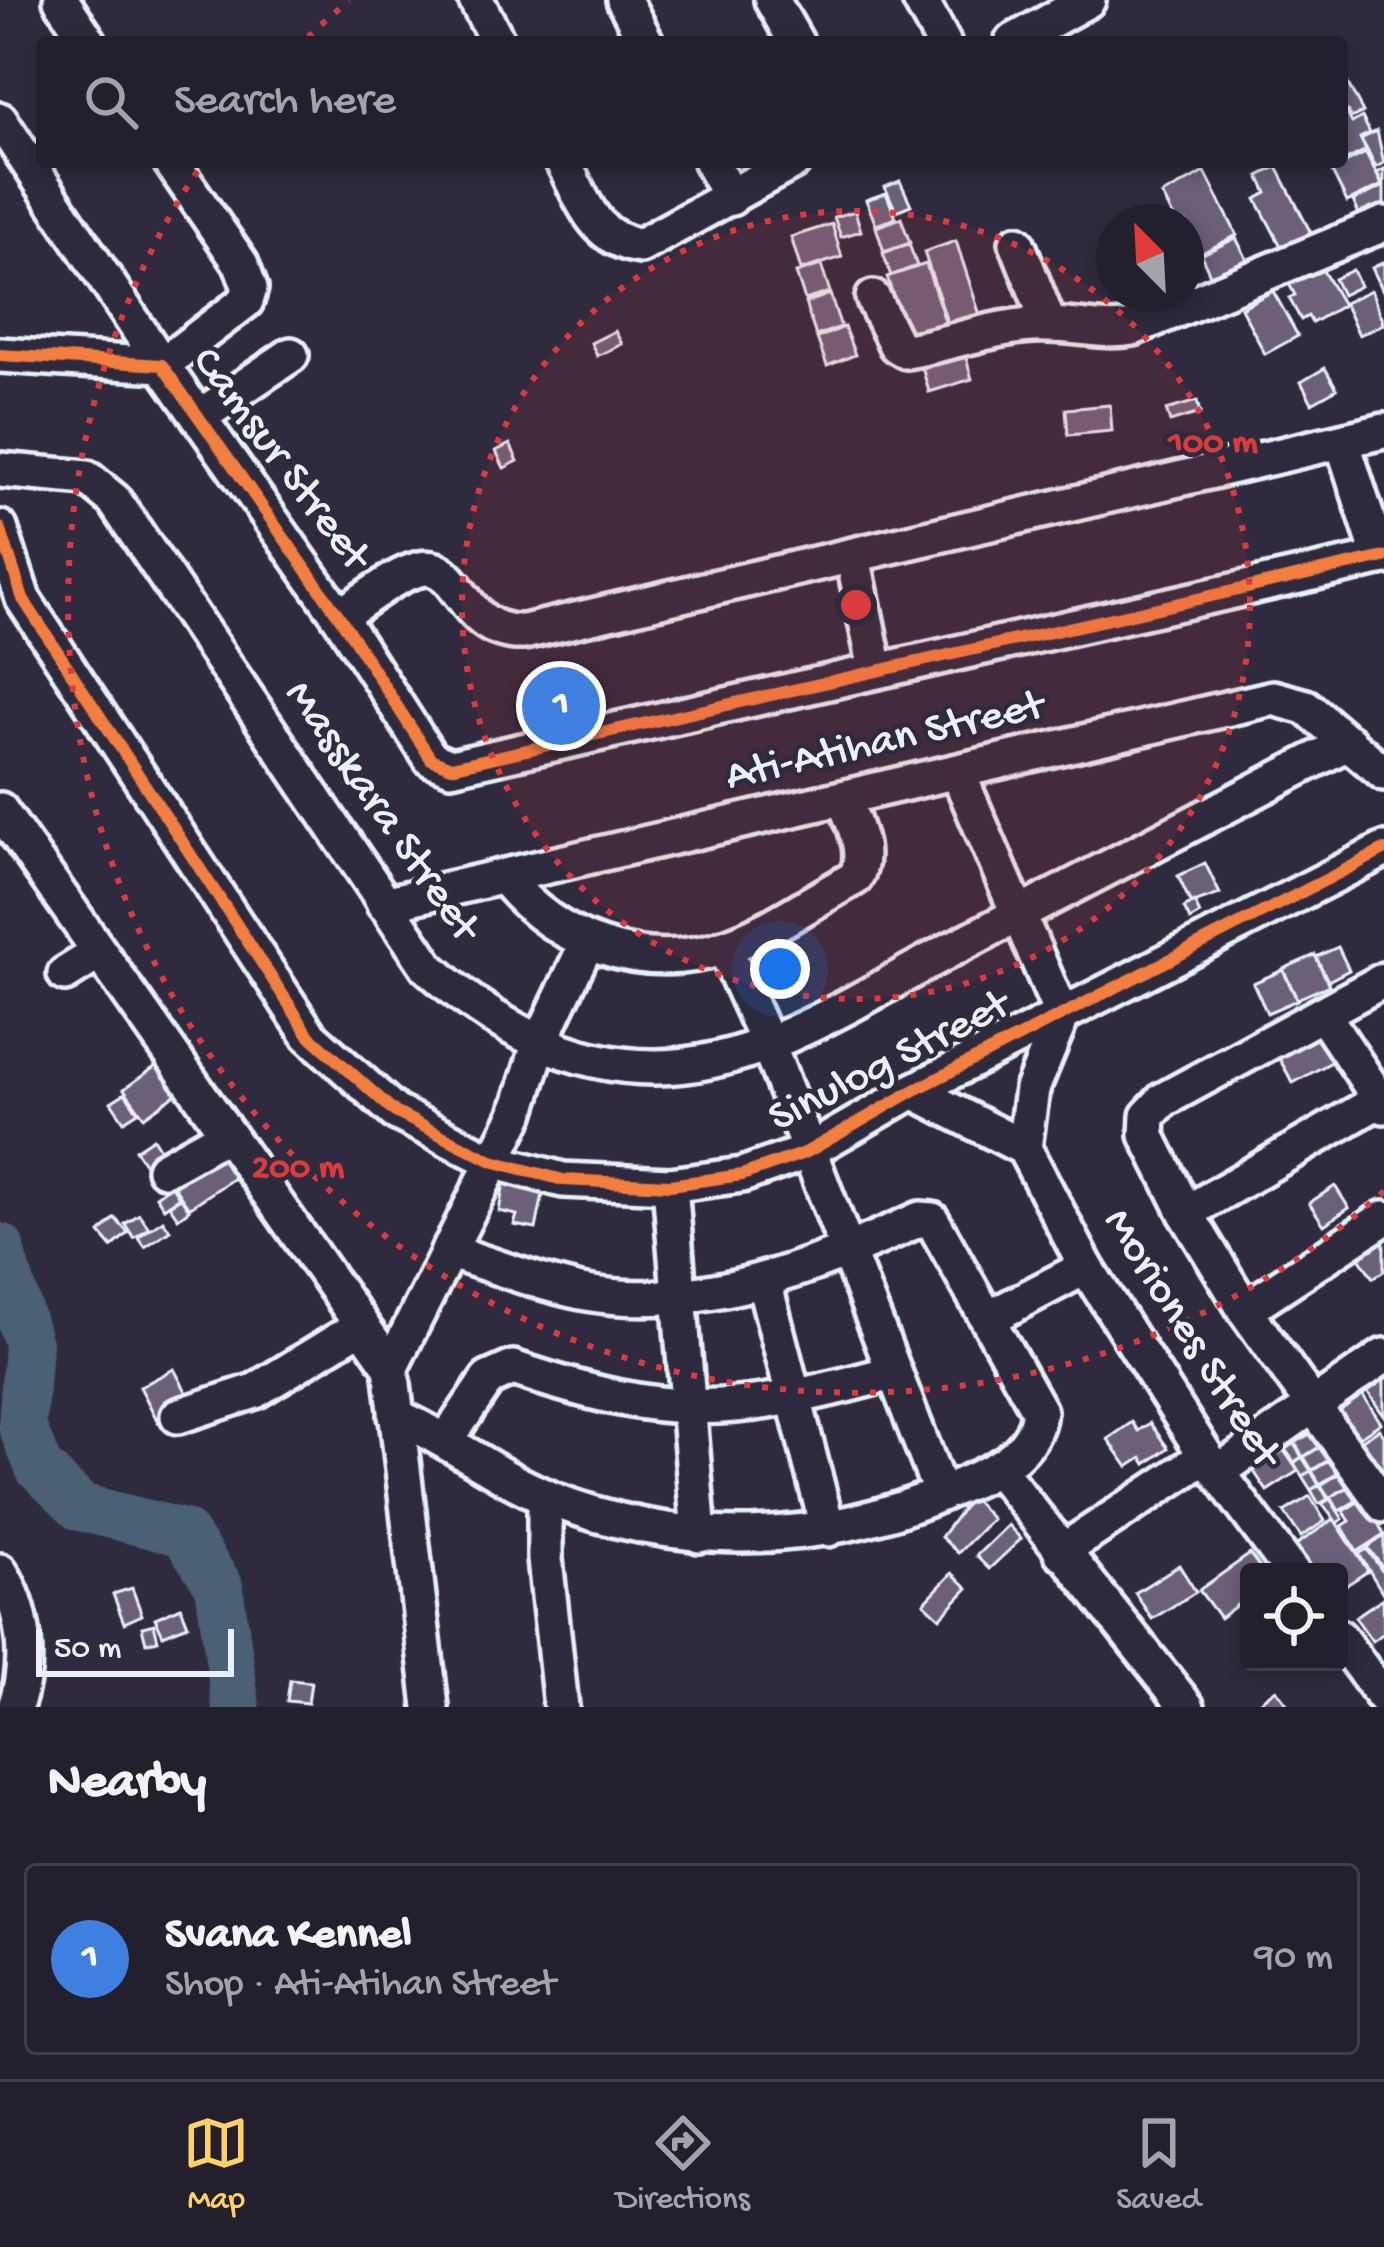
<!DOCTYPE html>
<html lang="en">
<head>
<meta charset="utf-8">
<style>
	body { margin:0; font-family:"Gochi Hand",sans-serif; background:#2b2836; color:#f1f3f6 }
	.controls { position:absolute; right:36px; bottom:36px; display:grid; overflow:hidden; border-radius:12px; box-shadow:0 6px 18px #0003 }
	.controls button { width:108px; height:108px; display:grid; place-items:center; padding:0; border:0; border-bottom:3px solid #403e4a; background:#23202e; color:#f1f3f6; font:60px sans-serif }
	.compass { position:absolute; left:1096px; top:204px; width:108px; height:108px; border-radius:50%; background:#23202e; box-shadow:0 6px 18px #0003; rotate:336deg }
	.scale { position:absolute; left:36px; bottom:30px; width:198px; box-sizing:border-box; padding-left:12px; border:6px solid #e8f1f8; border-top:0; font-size:33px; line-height:42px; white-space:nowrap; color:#e8f1f8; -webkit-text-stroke:9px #2f2a3d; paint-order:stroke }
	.you { position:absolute; left:780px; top:969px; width:42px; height:42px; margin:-30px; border:9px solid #fff; border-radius:50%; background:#1a73e8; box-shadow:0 0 0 18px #1a73e833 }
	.badge { display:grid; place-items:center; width:78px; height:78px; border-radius:50%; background:#ffd166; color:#fff; font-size:39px; font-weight:700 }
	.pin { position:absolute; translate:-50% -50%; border:6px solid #fff; box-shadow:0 3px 12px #0006 }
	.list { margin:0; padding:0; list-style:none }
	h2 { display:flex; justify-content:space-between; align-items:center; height:156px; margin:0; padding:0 48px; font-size:51px }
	h2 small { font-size:39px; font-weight:400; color:#a3a3aa }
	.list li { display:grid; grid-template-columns:78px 1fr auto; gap:36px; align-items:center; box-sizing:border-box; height:192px; margin:0 24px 24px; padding:0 24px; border:3px solid #403e4a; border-radius:12px }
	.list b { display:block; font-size:45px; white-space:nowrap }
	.list p { margin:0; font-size:39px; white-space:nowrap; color:#a3a3aa }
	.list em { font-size:39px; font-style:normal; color:#a3a3aa }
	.icon { flex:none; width:66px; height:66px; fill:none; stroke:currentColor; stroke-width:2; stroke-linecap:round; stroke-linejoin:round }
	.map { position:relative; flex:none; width:1384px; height:1707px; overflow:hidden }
	.search { position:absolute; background:#23202e; box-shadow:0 6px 18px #0003; left:36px; right:36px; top:36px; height:132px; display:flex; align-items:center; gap:30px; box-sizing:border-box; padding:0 42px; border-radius:12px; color:#a3a3aa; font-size:45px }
	.sheet { height:372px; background:#23202e }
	nav { display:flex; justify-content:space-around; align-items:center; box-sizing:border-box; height:168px; border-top:3px solid #403e4a; background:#23202e; font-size:33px; color:#a3a3aa }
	nav a { display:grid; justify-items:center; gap:6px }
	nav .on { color:#ffd166 }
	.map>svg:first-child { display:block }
</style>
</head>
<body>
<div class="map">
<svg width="1384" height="1707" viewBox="0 0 1384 1707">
	<rect width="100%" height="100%" fill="#2f2a3d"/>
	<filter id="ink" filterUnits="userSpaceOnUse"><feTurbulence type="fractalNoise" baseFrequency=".00833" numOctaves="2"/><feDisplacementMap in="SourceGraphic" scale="24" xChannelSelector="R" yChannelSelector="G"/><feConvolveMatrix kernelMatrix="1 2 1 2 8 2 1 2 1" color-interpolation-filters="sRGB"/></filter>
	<g filter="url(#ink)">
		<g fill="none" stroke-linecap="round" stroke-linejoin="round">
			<!-- river -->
			<path stroke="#4a6075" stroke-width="48" d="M0,1247L28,1344L22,1426L39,1468L80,1507L184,1533L219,1586L236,1707"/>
		</g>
		<!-- building -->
		<g fill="#6c5e7a" stroke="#e8f1f8" stroke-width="3">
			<path d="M1347,82L1363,112L1351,118L1348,111L1342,114V85Z"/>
			<path d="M1347,113L1352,123L1362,117L1370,133L1360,138L1366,150L1342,162V115Z"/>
			<path d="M1377,131L1384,163L1376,167L1361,139Z"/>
			<path d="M1366,153L1382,185L1347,202L1331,170Z"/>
			<path d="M1277,167L1312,235L1283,250L1256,199L1267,193L1259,176Z"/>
			<path d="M1384,169V205L1360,216L1353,201L1384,186L1377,173Z"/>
			<path d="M1205,172L1237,235L1194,257L1186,241V222H1176L1162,195Z"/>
			<path d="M900,181L911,205L896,211L885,187Z"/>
			<path d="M886,193L896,218L876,225L866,200Z"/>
			<path d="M855,211L861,231L841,237L834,217Z"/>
			<path d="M901,218L910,243L884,252L876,227Z"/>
			<path d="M832,224L842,257L801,270L791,237Z"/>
			<path d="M1236,238L1249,263L1213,281L1201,255Z"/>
			<path d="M956,241L981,318L949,328L924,252Z"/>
			<path d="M909,244L917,266L891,276L883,253Z"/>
			<path d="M1384,262V293L1372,268Z"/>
			<path d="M926,264L947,327L908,340L887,277Z"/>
			<path d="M1319,264L1343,305L1312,323L1308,316L1301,320L1289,298L1295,295L1288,282Z"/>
			<path d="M821,265L830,292L805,300L796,273Z"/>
			<path d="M1353,270L1360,286L1342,295L1334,279Z"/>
			<path d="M1371,290L1384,324L1359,335L1344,303Z"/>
			<path d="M1273,291L1298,336L1265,354L1241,308Z"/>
			<path d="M830,294L841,327L816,336L805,303Z"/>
			<path d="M844,327L855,355L827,366L817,338Z"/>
			<path d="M615,331L622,344L597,356L591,343Z"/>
			<path d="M964,351L972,379L929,392L921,363Z"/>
			<path d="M1325,368L1337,389L1312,403L1301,382Z"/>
			<path d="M1197,401L1200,413L1170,422L1166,410Z"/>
			<path d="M1110,405L1112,431L1068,435L1066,409Z"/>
			<path d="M510,444L518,461L504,468L496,451Z"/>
			<path d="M1205,863L1220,894L1191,904L1178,876Z"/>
			<path d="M1194,902L1200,914L1190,920L1184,908Z"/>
			<path d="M1338,947L1349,970L1328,981L1316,957Z"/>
			<path d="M1315,955L1329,985L1297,999L1283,969Z"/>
			<path d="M1283,970L1297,1000L1267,1013L1253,983Z"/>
			<path d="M1320,1028L1337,1059L1293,1083L1276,1053Z"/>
			<path d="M163,1061L183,1089L144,1117L124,1089Z"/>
			<path d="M125,1093L138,1112L124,1121L111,1102Z"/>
			<path d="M153,1138L164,1156L147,1167L135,1150Z"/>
			<path d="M223,1148L247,1176L237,1182L234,1178L189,1208L172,1183Z"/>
			<path d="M504,1182L544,1189L536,1229L514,1225L517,1215L499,1211Z"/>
			<path d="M171,1185L179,1197L164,1208L156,1196Z"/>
			<path d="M1335,1186L1349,1208L1324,1225L1309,1203Z"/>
			<path d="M181,1198L189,1210L178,1218L169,1205Z"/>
			<path d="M139,1214L149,1228L134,1238L125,1224Z"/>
			<path d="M115,1218L128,1233L112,1247L100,1233Z"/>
			<path d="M163,1220L170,1230L145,1247L138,1237Z"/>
			<path d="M1384,1221V1271L1373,1278L1350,1244Z"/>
			<path d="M174,1369L193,1404L158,1422L140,1387Z"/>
			<path d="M1384,1376V1416L1365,1388Z"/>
			<path d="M1361,1392L1381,1423L1355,1440L1335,1410Z"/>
			<path d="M1132,1422L1138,1431L1150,1423L1168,1448L1146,1464L1142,1458L1128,1467L1108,1439Z"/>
			<path d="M1318,1429L1326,1443L1303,1457L1295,1443Z"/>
			<path d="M1379,1429L1384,1436V1477L1359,1442Z"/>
			<path d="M1326,1443L1335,1456L1312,1470L1304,1457Z"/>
			<path d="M1294,1444L1302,1457L1294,1462L1285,1449Z"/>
			<path d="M1283,1449L1298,1471L1267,1491L1253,1470Z"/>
			<path d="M1302,1457L1311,1471L1302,1476L1294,1463Z"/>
			<path d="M1335,1457L1343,1470L1320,1484L1312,1471Z"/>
			<path d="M1311,1471L1319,1485L1311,1490L1302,1476Z"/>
			<path d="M1343,1471L1352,1484L1329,1498L1321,1485Z"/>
			<path d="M1354,1484L1362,1497L1339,1511L1331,1497Z"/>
			<path d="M1320,1485L1328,1499L1319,1504L1311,1490Z"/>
			<path d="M1310,1496L1325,1521L1301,1537L1284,1512Z"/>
			<path d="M971,1497L992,1519L958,1553L941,1537Z"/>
			<path d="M1366,1497L1384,1535L1357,1552L1342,1526L1350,1521L1343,1511Z"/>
			<path d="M1330,1499L1343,1519L1337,1523L1322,1504Z"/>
			<path d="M1334,1519L1368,1571L1339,1590V1572H1310L1293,1547Z"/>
			<path d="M1008,1525L1021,1539L989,1569L976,1556Z"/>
			<path d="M1384,1536V1570L1368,1547Z"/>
			<path d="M1367,1549L1384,1574V1595L1359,1554Z"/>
			<path d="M1250,1554L1263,1572H1249V1596L1220,1618L1199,1590Z"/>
			<path d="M1179,1565L1196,1592L1152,1619L1135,1593Z"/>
			<path d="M952,1573L968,1588L940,1618L924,1603Z"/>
			<path d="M132,1588L142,1615L124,1623L113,1594Z"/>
			<path d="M1383,1598L1384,1633L1372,1641L1355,1617Z"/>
			<path d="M181,1607L188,1625L163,1635L155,1618Z"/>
			<path d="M154,1624L158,1640L146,1643L142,1627Z"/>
			<path d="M290,1680L311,1682L308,1703L287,1701Z"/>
			<path d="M1276,1689L1289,1707H1252Z"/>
		</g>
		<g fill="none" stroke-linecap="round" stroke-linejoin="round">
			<defs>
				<g id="minor">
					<path d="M61,0L89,42"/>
					<path d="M476,0L498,42"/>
					<path d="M624,0L646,42"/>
					<path d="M772,0L796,42"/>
					<path d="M920,0L943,42"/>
					<path d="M1012,42L1088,0"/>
					<path d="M0,120L162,365L246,301L250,288L241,264L171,162"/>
					<path d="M563,162C583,200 594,240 640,246L793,162"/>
					<path d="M711,162L731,198"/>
					<path d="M1017,243L1049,324"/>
					<path d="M873,298L896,345L906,351C953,344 1000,323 1048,325C1079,325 1102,333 1133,328L1384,224"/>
					<path d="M0,355L162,365L339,616L431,759L451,767L1384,557"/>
					<path d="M199,417L291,355"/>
					<path d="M1342,441L1380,558"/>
					<path d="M0,470L87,478L114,500L428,967C491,1024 570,1068 657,1067C762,1066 862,996 952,949C1085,881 1217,811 1349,742"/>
					<path d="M0,528L23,599L309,1035L395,1112L492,1161L563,1180L670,1185L742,1175L807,1152L913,1091L1384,850"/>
					<path d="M853,557L876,670"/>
					<path d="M339,616C363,602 393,575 420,569C462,560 459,635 524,632L1384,431"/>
					<path d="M958,773L1062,1016L1032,1089L1024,1148"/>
					<path d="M0,810L391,1367L431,1707"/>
					<path d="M504,877C555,942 640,973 722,948C767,934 813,900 855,878C870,853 853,824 844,799"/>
					<path d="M384,904L1273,698L1306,707L1384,773"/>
					<path d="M724,947L768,1044L941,1494"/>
					<path d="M65,974L97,954"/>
					<path d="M1384,980L1163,1100L1148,1116L1147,1135L1186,1213L1245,1310L1384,1505"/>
					<path d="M1323,1014L1384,1106"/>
					<path d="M913,1091L1024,1148L1086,1267L1206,1456L1292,1572"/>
					<path d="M164,1169L225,1135"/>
					<path d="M670,1185L699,1535"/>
					<path d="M1186,1213L1380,1100"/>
					<path d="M764,1282L828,1529"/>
					<path d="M1245,1310L1384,1218"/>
					<path d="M989,1318L1086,1267"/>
					<path d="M391,1367L517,1114L539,1045L587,943"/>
					<path d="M178,1416L255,1391L361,1326"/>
					<path d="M396,1416C449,1439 496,1477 549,1498C679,1550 821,1547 950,1490C988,1474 1034,1457 1039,1411L932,1220L920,1219C818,1266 697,1315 581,1292C537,1283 492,1265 448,1251"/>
					<path d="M448,1438L488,1379L513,1368C669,1421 734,1416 891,1373"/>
					<path d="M998,1469L1187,1707"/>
					<path d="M1218,1472L1384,1356"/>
					<path d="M545,1496V1559L561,1707"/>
					<path d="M1061,1552L1206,1456"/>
					<path d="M0,1571C25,1611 31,1663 15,1707"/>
					<path d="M1339,1637L1384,1698"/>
				</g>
			</defs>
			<!-- minor casing -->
			<use href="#minor" stroke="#e8f1f8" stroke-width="42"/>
			<!-- path -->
			<path stroke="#e8f1f8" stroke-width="4.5" stroke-dasharray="12 9" stroke-linecap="butt" d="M55,1647L97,1643"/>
			<!-- minor -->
			<use href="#minor" stroke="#2f2a3d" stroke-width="33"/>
			<defs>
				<g id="cycleway">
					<path d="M0,355L162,365L339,616L431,759L451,767L1384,557"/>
					<path d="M0,528L23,599L309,1035L395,1112L492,1161L563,1180L670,1185L742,1175L807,1152L913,1091L1384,850"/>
				</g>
			</defs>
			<!-- cycleway casing -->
			<use href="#cycleway" stroke="#2f2a3d" stroke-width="20"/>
			<!-- cycleway -->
			<use href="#cycleway" stroke="#f27e40" stroke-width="12"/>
		</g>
	</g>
	<!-- distance rings -->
	<circle cx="856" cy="605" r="394" fill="#d83c3d" fill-opacity=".12"/>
	<g fill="none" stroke="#d83c3d" stroke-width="6" stroke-dasharray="6 12">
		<circle cx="856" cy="605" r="394"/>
		<path d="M1384 1191A789 789 0 0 1 202 164M308 37A789 789 0 0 1 349 1"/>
	</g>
	<g text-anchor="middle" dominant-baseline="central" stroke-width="9" stroke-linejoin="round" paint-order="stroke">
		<!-- street labels -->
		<g font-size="45" fill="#e8f1f8" stroke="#2f2a3d">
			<text transform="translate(279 460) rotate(53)">Camsur Street</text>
			<text transform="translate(885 743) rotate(-13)">Ati-Atihan Street</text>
			<text transform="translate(380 812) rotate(55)">Masskara Street</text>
			<text transform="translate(890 1063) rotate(-27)">Sinulog Street</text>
			<text transform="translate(1190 1339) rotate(58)">Moriones Street</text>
		</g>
	</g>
	<circle cx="856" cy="605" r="18" fill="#d83c3d" stroke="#2f2a3d" stroke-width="6"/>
	<g font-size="36" text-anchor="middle" font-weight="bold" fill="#d83c3d" stroke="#2f2a3d" stroke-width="9" stroke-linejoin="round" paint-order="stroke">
		<text x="1213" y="451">100 m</text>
		<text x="298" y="1176">200 m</text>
	</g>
</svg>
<div class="controls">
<button><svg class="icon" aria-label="locate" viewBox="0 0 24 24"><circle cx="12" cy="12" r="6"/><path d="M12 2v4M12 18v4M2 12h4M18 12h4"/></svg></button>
</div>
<svg class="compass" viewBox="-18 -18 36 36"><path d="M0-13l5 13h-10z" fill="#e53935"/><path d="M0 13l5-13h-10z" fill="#a3a3aa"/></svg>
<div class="scale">50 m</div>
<div class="you"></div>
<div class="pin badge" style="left:561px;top:706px;background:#3f7fe0">1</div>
<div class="search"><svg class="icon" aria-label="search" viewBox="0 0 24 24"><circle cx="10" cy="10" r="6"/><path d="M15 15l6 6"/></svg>Search here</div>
</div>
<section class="sheet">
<h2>Nearby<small></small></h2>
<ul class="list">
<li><span class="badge" style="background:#3f7fe0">1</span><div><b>Svana Kennel</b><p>Shop · Ati-Atihan Street</p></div><em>90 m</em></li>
</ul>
</section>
<nav>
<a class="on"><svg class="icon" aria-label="map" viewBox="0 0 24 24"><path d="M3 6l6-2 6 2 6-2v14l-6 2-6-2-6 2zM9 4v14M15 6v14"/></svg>Map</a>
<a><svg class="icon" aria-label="directions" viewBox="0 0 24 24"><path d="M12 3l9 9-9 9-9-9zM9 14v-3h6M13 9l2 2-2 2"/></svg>Directions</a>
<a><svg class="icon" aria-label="saved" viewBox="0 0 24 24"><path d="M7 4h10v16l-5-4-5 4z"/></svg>Saved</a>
</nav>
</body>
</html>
